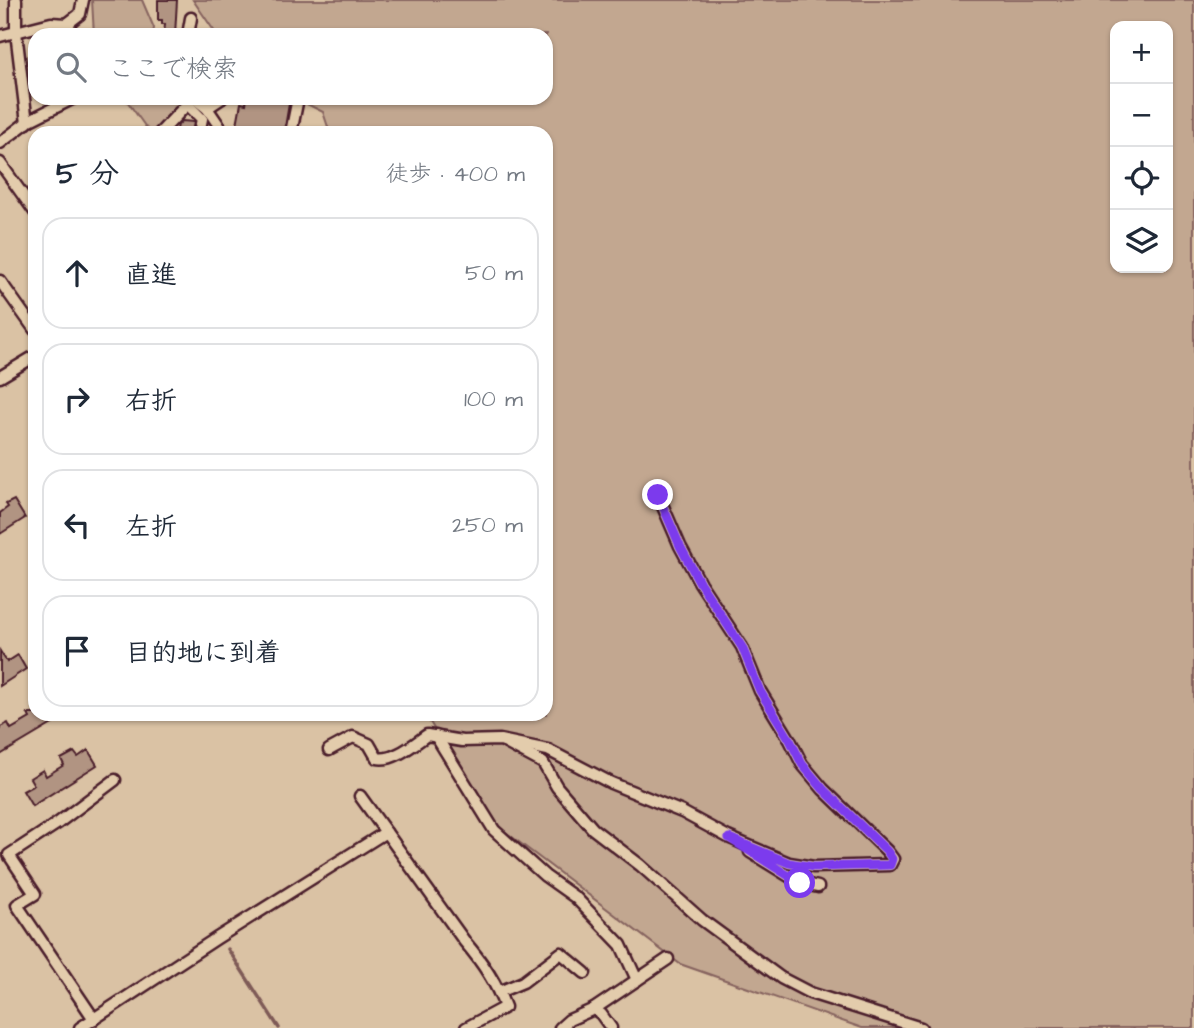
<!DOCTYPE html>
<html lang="ja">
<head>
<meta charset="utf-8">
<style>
	body { margin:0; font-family:"Architects Daughter","Klee One",sans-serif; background:#f2f2f3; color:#1f2937 }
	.controls { position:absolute; right:21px; top:21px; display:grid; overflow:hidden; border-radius:14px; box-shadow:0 2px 5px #0004 }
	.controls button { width:63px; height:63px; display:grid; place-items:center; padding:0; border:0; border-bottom:2px solid #e0e1e3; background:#fff; color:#1f2937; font:35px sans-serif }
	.stop { position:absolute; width:21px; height:21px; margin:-16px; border:5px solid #7c3aed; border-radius:50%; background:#fff }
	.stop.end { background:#7c3aed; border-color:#fff; box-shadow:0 2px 7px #0008 }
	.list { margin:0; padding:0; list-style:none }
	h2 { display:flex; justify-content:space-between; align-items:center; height:91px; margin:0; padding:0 28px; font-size:30px }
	h2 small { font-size:23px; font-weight:400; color:#747a83 }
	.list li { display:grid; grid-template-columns:46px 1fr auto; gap:21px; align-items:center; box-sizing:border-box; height:112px; margin:0 14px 14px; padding:0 14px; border:2px solid #e0e1e3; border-radius:21px }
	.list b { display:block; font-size:26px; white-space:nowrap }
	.list em { font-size:23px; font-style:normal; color:#747a83 }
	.icon { flex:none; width:38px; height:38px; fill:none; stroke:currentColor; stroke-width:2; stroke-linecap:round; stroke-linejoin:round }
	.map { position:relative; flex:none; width:1194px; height:1028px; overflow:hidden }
	.search { position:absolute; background:#fff; box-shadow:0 2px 5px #0004; left:28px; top:28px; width:525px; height:77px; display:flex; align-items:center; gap:18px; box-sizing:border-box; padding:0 24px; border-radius:21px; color:#747a83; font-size:26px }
	.panel { position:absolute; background:#fff; box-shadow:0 2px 5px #0004; left:28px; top:126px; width:525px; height:595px; border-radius:21px }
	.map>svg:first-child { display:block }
</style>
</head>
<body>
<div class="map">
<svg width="1194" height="1028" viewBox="0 0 1194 1028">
	<rect width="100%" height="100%" fill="#dac2a4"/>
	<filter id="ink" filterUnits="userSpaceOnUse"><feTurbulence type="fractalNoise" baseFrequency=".0143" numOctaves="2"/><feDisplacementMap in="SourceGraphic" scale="14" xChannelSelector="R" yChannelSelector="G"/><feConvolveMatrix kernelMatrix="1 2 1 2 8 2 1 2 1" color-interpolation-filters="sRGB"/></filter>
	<g filter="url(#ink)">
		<!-- green -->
		<g fill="#c2a790" stroke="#86635e" stroke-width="2" fill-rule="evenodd">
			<path d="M92,0H142L154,28L153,35H94Z"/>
			<path d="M193,0H1194V1028H862L680,964L491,821L425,714H546V133H330L323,112L295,98H546V35H217ZM1115,26H1168V268H1115Z"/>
			<path d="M125,98H180L187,101L156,133H150Z"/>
		</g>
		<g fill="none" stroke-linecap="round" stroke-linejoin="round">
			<!-- stream -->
			<path stroke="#7e5a57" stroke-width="3.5" d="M228,949L279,1028"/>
		</g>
		<!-- building -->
		<g fill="#b19482" stroke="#4a1f2b" stroke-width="2">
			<path d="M158,0H177L175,35H164L165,24H162V20H158Z"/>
			<path d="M247,98H290L284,133H240V131L236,130L241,103L246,104Z"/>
			<path d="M182,121L194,122L192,133H176L178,125Z"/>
			<path d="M14,500L25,518L0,534V513L8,507L6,504Z"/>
			<path d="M0,651L7,662L18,655L26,669L0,686Z"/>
			<path d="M28,714H69L0,755V727L8,723L11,729L30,718Z"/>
			<path d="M88,750L97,765L32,806L23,791L34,785L30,778L43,770L46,776L64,765L61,759L74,752L78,757Z"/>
		</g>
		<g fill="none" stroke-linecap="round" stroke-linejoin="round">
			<defs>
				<g id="minor">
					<path d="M16,0V32L27,123"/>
					<path d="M67,24L80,14L83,0"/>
					<path d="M188,35L191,18"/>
					<path d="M0,36L51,23L67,24L74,35"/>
					<path d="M194,98L207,108L224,133"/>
					<path d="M187,104L202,119L199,133"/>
					<path d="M207,108L222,98"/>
					<path d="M160,133L193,98"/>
					<path d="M291,133L298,98"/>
					<path d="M0,143L30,120L74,98"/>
					<path d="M0,163L35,212"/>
					<path d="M0,281L35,330"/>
					<path d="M0,377L35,356"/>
					<path d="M436,736L494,830L545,876L576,898L621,945L637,980"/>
					<path d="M506,743L543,763L557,787L593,829L640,865L702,920L781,978L810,993L921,1028"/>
					<path d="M329,750L353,737L369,744L377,758C393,762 414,744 427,735L462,741L500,740L548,750L611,783L682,812L728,837L789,863L814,867L890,865L893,859L887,851L823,789L802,764L790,740L760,691L742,647L700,583L680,546L658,495"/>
					<path d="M360,796L465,942C483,963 496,982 505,1007L466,1028"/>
					<path d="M750,852L800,883L818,887"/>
					<path d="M499,992L523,982L561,953L585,973"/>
					<path d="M594,1009L668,959"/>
					<path d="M94,1019L17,905L35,894L9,855L58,823L115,780"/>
					<path d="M80,1028L217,938L386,832"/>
					<path d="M560,1028L569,1020L594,1009L601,1014L611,1028"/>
				</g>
			</defs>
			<!-- minor casing -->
			<use href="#minor" stroke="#4a1f2b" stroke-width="15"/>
			<!-- minor -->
			<use href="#minor" stroke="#e3ccac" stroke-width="10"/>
		</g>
	</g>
	<g fill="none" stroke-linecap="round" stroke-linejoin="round" filter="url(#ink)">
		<!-- route -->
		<path stroke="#7c3aed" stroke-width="9" d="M658,495L680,546L700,583L742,647L760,691L790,740L802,764L823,789L887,851L892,859L890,865L814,867L789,863L729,838L800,883"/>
	</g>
</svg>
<div class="controls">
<button>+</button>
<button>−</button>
<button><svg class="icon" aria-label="locate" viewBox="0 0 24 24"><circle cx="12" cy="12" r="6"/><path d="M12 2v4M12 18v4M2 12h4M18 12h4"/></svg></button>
<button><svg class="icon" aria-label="layers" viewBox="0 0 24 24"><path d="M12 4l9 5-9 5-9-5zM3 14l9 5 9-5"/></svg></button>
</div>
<div class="stop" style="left:800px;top:883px"></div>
<div class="stop end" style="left:658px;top:495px"></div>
<div class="search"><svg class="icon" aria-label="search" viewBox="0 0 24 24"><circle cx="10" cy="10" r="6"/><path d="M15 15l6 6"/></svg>ここで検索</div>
<section class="panel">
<h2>5 分<small>徒歩 · 400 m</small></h2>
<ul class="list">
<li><svg class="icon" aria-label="ahead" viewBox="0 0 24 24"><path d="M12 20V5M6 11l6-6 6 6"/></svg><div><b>直進</b></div><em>50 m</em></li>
<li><svg class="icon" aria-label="right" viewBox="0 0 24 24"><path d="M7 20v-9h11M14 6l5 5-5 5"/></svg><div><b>右折</b></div><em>100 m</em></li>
<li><svg class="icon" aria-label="left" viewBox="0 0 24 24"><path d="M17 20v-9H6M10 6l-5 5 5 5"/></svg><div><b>左折</b></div><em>250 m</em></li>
<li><svg class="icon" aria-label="arrive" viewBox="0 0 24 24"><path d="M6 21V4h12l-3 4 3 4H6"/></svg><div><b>目的地に到着</b></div></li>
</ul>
</section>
</div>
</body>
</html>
